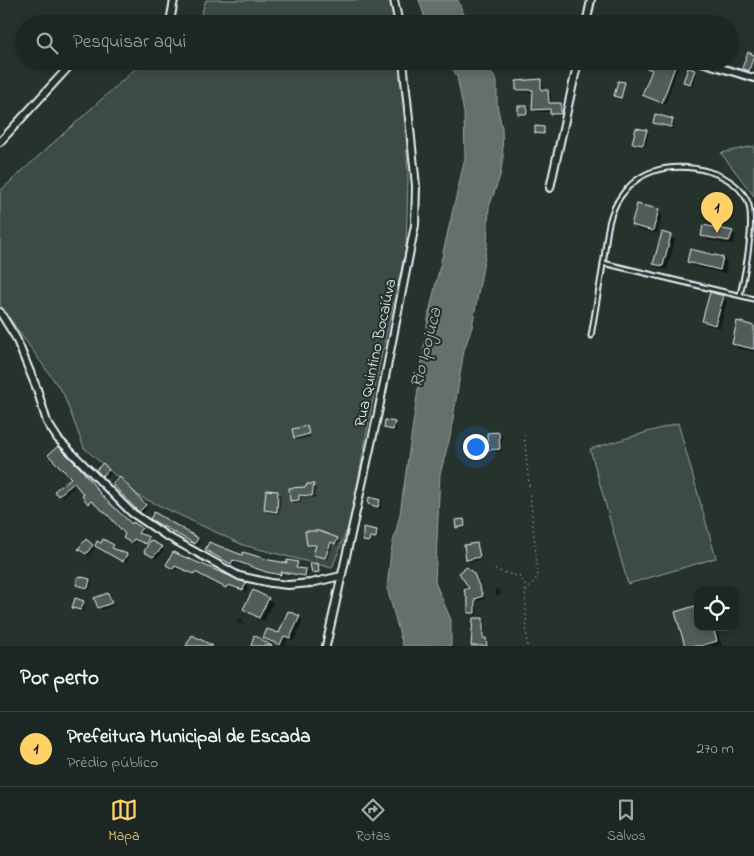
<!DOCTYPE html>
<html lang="pt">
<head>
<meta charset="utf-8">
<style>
	body { margin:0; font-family:"Indie Flower",sans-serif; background:#252e2a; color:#f1f3f6 }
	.controls { position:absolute; right:15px; bottom:15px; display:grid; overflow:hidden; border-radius:10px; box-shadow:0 2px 8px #0003 }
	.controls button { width:45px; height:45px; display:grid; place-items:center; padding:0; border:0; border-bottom:1px solid #3a4340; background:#1c2622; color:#f1f3f6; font:25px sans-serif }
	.you { position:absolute; left:475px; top:446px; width:18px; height:18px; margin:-12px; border:4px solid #fff; border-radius:50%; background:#1a73e8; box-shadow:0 0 0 8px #1a73e833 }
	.badge { display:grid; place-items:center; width:32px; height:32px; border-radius:50%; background:#ffd166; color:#111; font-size:16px; font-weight:700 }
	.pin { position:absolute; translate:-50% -41px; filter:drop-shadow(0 1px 2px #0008) }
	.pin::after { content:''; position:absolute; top:26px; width:18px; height:15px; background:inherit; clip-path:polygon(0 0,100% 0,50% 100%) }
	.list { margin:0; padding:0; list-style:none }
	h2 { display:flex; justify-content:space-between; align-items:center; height:65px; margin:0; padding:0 20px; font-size:21px }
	h2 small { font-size:16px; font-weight:400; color:#a0a5a5 }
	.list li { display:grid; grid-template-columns:32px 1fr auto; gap:15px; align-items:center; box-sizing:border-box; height:75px; padding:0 20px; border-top:1px solid #3a4340 }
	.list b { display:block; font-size:19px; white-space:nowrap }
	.list p { margin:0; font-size:16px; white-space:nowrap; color:#a0a5a5 }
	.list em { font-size:16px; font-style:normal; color:#a0a5a5 }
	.icon { flex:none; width:28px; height:28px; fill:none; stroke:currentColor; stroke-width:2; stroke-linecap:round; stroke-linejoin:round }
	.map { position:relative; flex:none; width:754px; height:646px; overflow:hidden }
	.search { position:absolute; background:#1c2622; box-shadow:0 2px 8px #0003; left:15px; right:15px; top:15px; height:55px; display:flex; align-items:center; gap:12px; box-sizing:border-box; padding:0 18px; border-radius:28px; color:#a0a5a5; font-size:19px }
	.sheet { height:140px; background:#1c2622 }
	nav { display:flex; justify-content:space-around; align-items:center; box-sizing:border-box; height:70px; border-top:1px solid #3a4340; background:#1c2622; font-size:14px; color:#a0a5a5 }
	nav a { display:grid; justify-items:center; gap:2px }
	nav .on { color:#ffd166 }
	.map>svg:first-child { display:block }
</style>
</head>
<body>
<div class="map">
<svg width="754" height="646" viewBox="0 0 754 646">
	<rect width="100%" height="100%" fill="#26332d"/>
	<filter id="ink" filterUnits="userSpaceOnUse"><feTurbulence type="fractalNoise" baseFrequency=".02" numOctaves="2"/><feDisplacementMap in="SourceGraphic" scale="10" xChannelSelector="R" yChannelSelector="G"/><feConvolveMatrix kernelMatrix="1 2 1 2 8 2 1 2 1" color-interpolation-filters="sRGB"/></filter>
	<g filter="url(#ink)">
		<!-- green -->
		<g fill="#3e4b47" stroke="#939ea0">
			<path d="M206,0H391L401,24H198Z"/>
			<path d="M144,61H403L408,178L406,249L379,366L351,520L332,568L243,545L139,496L84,448L63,393L0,305V191Z"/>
			<path d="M754,146V196L721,153Z"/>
			<path d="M678,423L716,558L628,584L590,449Z"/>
		</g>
		<!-- water -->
		<g fill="#636f6d" stroke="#98a3a5">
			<path d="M419,0H458L468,24H427Z"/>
			<path d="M448,61H485L497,81V105L502,128L503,158L500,176L489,207L487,245L472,327L464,350L450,437L440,474L435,582L451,620V646H403L387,588L391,551L400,514L429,313L465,158L464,113L457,76Z"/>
		</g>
		<!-- shadow -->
		<g fill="#0007">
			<path d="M631,20L639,22L641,24H630Z"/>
			<path d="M748,54L754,56L752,73L743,68Z"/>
			<path d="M675,65L678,67L665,105L646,97L643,95L653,71L643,66Z"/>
			<path d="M694,71L697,74L693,86L685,81Z"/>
			<path d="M540,81L543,83V91L551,94V104H561L563,107V116H554L551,112H536L533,110L534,93L520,92L517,90Z"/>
			<path d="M526,107L529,109V116H522L519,113Z"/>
			<path d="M672,120L675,122L673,129L654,122Z"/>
			<path d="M646,131L649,134L645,147L637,145L634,142Z"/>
			<path d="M658,210L662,215L657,234L637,229L633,225Z"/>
			<path d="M732,232L736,236L733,245L707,240L703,235Z"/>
			<path d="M670,236L675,240L667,270L659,268L655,264Z"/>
			<path d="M723,258L727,262L725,274L693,266L689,262Z"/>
			<path d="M723,297L727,301L720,328L707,325L703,320Z"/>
			<path d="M738,322L754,326V352L737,348L733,344Z"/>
			<path d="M394,423L397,426L396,432L385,427Z"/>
			<path d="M307,427L311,437L297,440L295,437Z"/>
			<path d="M499,433L502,436V451L492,452L489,449Z"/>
			<path d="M103,464L111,473L106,478L97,470Z"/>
			<path d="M72,478L105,501L132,526L141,529L143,531L141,535L147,537L144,544L137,541L134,545L127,540L126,534L111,517L94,503L91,505L77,485L62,497L59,495Z"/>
			<path d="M120,478L147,508L143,513L114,484Z"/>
			<path d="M313,486L316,488L315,498L301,497V502L293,503L291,500Z"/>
			<path d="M278,493L281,495L279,514L268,513L265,510Z"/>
			<path d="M380,501L382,503L381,509L369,504Z"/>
			<path d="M155,514L197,539L200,542L198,546L154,521Z"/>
			<path d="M377,531L379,533L378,539L372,538L371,544L364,541Z"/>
			<path d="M149,539L164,550L156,559L145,552Z"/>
			<path d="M337,539L340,541L338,545L333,544L328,560L318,557L315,554L317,547H311L309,545Z"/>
			<path d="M476,544L481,560L470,562L468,559Z"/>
			<path d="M93,545L95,548L89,556L82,551Z"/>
			<path d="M113,546L115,550L129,558L126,563L99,548Z"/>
			<path d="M206,550L288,565L297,563L299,569L308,572L307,578L283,573V576L269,574L235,562L234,565Z"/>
			<path d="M174,553L245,584L248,586L246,592L230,587L229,589L198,574L196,576L178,567L176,571L167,565Z"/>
			<path d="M467,568L476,578L485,599L477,601V615L469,613L471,589Z"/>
			<path d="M89,580L92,582L90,590L77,585Z"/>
			<path d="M495,589L500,590L501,595L496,596Z"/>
			<path d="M254,591L273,603L264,621L244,609Z"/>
			<path d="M108,594L114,605L102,610L99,607Z"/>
			<path d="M83,602L86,605L83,612L73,607Z"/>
			<path d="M299,617L303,620L294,641L288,638L285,646H280L265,638L279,635Z"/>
			<path d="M238,618L243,620V625L237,623Z"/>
			<path d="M483,619L485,622V638L489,646H473Z"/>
			<path d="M698,627H716L722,646H686Z"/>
		</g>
		<!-- building -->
		<g fill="#505c59" stroke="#e8f1f8">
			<path d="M748,52L754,55L749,71L742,68Z"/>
			<path d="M643,61H669L676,64L662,103L642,95L652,70L642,66Z"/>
			<path d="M688,68L695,70L690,84L683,82Z"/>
			<path d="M541,79V90H548L549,103H561V114H550V109L532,110L533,90H516V81Z"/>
			<path d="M618,81L625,82L621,98L614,96Z"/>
			<rect x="518" y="106" width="9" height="8"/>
			<path d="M655,114L673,119L671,127L653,123Z"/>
			<path d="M535,126L544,127V134L535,133Z"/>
			<path d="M636,128L647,130L643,145L632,143Z"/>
			<path d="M637,204L659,209L653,231L631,225Z"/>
			<path d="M703,225L733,231L729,241L701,236Z"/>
			<path d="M662,232L671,235L663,266L653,264Z"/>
			<path d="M690,249L723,257L720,270L687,262Z"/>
			<path d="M710,292L724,296L715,325L702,321Z"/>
			<path d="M737,321L754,326V349L732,344Z"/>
			<path d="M385,420L395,422L393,430L384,428Z"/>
			<path d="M307,426L309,434L294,438L292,429Z"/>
			<path d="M499,432L500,449L488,450L487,433Z"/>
			<path d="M58,446L81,469L104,498L132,524L133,522L142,528L138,533L149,537L146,544L134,539L131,543L123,538L125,534L108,515L91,501L88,504L82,496L84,495L74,483L58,496L54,491L71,478L48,455Z"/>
			<path d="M103,463L109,470L102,476L96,470Z"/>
			<path d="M120,477L146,505L139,512L112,484Z"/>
			<path d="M307,484H314L312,496L299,495V500L290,501L289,488L306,487Z"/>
			<path d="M266,490L278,491L277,512L264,510Z"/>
			<path d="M369,497L380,500L378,507L368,504Z"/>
			<path d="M154,512L198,538L195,544L150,519Z"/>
			<path d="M464,519L465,526L456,528L455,520Z"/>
			<path d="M363,527L377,530L376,538L370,537L369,542L363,541Z"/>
			<path d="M305,531H319L338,538L335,544L331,542L325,558L313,555L316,545H307Z"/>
			<path d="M86,539L93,545L86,554L78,549Z"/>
			<path d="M103,539L114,545L112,548L127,554L123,562L95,546L97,541L101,543Z"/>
			<path d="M150,540L163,547L153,557L144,552Z"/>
			<path d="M209,542L242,555L243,552L269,560L287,563V560L298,562L296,568L306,569L305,576L281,572V575L266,572L233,560L231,564L205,550Z"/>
			<path d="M477,543L480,557L466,560L464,545Z"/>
			<path d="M173,552L246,583L243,590L228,585L226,588L195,572L194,574L175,566L173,569L166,565Z"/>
			<path d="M318,563L319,572L312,573L310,564Z"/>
			<path d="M467,567L474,574L483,596L475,599V613H468V602L464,590L469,588L459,573Z"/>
			<path d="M78,576L90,579L88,588L76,585Z"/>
			<path d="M253,590L269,598L259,618L243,609Z"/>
			<path d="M108,593L112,603L98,608L94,598Z"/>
			<path d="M75,598L84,601L81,610L72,608Z"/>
			<path d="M698,605V627H713L717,641L700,646H685L675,612Z"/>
			<path d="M288,611L300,616L290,638L284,636L280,645L263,638L267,629L279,633Z"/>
			<path d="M473,618H483V638H486L487,646H471Z"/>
			<path d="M192,635L213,646H186Z"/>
			<path d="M254,635L272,646H251Z"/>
		</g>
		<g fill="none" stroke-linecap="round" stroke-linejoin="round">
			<defs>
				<g id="service">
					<path d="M603,263L754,299"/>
					<path d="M591,336C595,312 599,289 603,265C607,240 606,217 621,196C629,185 641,175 654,171C685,161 737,171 749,205C754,228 745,273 740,295"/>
				</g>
				<g id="minor">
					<path d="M394,0L399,24"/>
					<path d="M166,24L170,22L174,0"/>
					<path d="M586,24L591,0"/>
					<path d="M698,61L754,78"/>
					<path d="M0,142L74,61"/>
					<path d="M550,188L578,61"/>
					<path d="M0,312L16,338L37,389L47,422L58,439L131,512L165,535L239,576L271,583L288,585L311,583L341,576"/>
					<path d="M326,646L378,413L415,225L416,186L403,61"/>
				</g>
			</defs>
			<!-- service casing -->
			<use href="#service" stroke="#e8f1f8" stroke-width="7"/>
			<!-- minor casing -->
			<use href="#minor" stroke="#e8f1f8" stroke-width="10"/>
			<!-- path -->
			<g stroke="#e8f1f8" stroke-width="1" stroke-dasharray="1 4" stroke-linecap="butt">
				<path d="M524,435L538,576L526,592"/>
				<path d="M495,570L520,577L525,585L527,646"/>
			</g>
			<!-- service -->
			<use href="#service" stroke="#26332d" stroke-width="3"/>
			<!-- minor -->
			<use href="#minor" stroke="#26332d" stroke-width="6"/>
		</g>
	</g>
	<g text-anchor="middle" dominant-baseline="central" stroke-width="4.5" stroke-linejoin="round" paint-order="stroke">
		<!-- street labels -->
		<g font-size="16" fill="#e8f1f8" stroke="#26332d">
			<text transform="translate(376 353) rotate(-78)">Rua Quintino Bocaiúva</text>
		</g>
		<!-- water labels -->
		<g font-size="18" font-style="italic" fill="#b3bdc0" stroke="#26332d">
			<text transform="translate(427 348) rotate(-76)">Rio Ipojuca</text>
		</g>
	</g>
</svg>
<div class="controls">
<button><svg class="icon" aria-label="locate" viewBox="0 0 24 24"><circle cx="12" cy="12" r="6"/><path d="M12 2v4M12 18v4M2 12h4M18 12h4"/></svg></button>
</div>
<div class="you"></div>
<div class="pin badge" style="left:717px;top:233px">1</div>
<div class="search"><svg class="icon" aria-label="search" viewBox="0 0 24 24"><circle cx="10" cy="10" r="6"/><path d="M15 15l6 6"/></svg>Pesquisar aqui</div>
</div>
<section class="sheet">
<h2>Por perto<small></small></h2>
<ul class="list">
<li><span class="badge">1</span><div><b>Prefeitura Municipal de Escada</b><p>Prédio público</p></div><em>270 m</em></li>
</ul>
</section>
<nav>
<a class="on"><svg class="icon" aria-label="map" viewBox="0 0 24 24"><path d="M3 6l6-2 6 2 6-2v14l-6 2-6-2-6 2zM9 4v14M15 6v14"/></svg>Mapa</a>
<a><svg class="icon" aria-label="directions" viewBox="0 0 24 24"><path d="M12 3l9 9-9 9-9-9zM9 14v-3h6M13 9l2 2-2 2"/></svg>Rotas</a>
<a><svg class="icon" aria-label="saved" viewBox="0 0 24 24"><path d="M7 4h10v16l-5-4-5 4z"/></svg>Salvos</a>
</nav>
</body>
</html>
